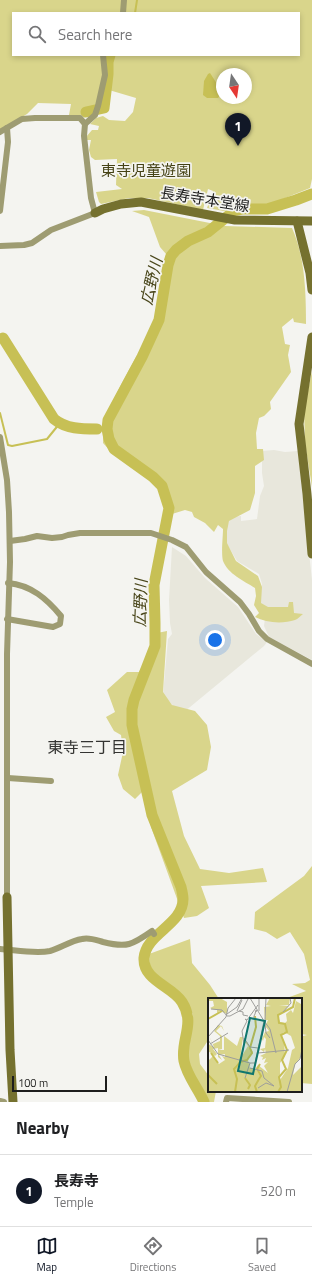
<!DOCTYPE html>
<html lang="en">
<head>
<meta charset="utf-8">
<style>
	body { margin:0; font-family:"Titillium Web","Noto Sans JP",sans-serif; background:#f6f6f6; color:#202124 }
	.compass { position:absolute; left:216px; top:68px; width:36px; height:36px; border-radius:50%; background:#fff; box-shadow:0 2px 6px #0003; rotate:167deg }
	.scale { position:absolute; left:12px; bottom:10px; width:95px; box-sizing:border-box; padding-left:4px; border:2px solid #1d1d1c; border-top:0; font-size:11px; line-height:14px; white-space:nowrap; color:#1d1d1c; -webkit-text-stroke:3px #f4f4f0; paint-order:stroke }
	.you { position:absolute; left:215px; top:640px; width:14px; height:14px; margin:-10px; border:3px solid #fff; border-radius:50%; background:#1a73e8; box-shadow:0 0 0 6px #1a73e833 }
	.badge { display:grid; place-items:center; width:26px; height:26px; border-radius:50%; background:#111827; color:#fff; font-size:13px; font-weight:700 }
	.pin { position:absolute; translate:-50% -33px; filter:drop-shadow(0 1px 2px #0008) }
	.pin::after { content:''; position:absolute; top:21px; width:14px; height:12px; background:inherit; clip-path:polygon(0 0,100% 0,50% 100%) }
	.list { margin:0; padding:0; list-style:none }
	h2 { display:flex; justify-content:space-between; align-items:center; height:52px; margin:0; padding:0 16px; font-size:17px }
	h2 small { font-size:13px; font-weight:400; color:#757577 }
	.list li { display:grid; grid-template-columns:26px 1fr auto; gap:12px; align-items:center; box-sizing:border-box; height:72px; padding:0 16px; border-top:1px solid #e0e0e0 }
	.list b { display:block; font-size:15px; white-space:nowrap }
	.list p { margin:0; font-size:13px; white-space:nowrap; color:#757577 }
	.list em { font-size:13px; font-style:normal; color:#757577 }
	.icon { flex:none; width:22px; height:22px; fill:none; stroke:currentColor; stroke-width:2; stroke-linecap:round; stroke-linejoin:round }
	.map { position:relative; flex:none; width:312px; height:1102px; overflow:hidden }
	.search { position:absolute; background:#fff; box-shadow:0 2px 6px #0003; left:12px; right:12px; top:12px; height:44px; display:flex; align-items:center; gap:10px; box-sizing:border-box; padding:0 14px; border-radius:0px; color:#757577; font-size:15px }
	.sheet { height:124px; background:#fff }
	nav { display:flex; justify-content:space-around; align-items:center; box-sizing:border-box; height:56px; border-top:1px solid #e0e0e0; background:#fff; font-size:11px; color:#757577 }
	nav a { display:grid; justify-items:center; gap:2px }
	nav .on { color:#111827 }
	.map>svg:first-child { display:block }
</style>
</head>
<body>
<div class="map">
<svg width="312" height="1102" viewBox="0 0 312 1102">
	<rect width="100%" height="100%" fill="#f4f4f0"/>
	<!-- built -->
	<g fill="#e8e7dc">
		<path d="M274,450L285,452L298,451L312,580V660L269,637L264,626L265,618L293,607H266L260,603L262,584L259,574L237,561L227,544V526L231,517L241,516V521L257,519L260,496L264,486L262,473V451Z"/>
		<path d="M172,547L186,556L205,578L238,607L256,634L267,642L264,646L184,712L174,707L163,694L168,639L172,634L170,623L169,600Z"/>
	</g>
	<!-- green -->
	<g fill="#d9d58b" fill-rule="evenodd">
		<path d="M0,0H312V179L310,188L263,207L224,211L207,208L213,191L208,189L203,210L148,198H129L101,204L99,202L96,192L122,189L116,185L117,159L95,160L91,157L89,150L91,140H87L86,137L92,130H98L99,126L90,124L96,118L103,116L109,120L125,121L133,112L136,98L109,90L106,104L88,116L69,115L71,104L38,103L27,114L0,130ZM13,13H299V55H13ZM222,74H246V98H222Z"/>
		<path d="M144,210L225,226L292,228C305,257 306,292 306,324L294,322L293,318L282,327L285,344L290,345L288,355L291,372L270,402L271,409L264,416L259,418L256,433L257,449H263L264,460L255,466V493L250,510L229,521L227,531V543L236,561L258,576L262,587L261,603L268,607H288L289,602H293L294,613L303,614C300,616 298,619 295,620C283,624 266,623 255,617L259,613L254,605L256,596L255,588C244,581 228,574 223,561C221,553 223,537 223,529L218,525L214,532L205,523L194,517L192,512L185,510L172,514L170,498L160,480L142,463L130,458L114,455L103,443V420L124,379L154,324L166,254L160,247L149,217L132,211Z"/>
		<path d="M312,371V487L305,443L304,411Z"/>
		<path d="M167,631L163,692L172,705L195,711L207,725L211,747L207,770L172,791L184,836L200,869L229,873L263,868L267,882L201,886L209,908L197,916L184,918L151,827L144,790L135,799L123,789L118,775L123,752L121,735L114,731L106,717L115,712L107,690L127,672H139L151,650L152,634Z"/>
		<path d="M312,866V1084L301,1083V1064L303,1036L307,1035L301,1034V999H284L306,991L292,984L305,983L310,980L304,954L290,932L277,939L266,932L254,929L255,912L304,876Z"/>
		<path d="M190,939L192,963L210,985L219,999H209V1039L199,1054L200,1064L209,1076V1091H216L214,1102H206L204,1095L190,1069L188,1056L193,1014L182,996L157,976L150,968L149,954Z"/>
	</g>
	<!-- water -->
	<path fill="#c7c055" d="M210,73L221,90L222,93L218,98H207L203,95L204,81L208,74Z"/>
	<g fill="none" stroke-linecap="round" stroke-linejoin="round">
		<!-- stream -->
		<g stroke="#c7c055" stroke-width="2">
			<path d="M135,13L137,0"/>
			<path d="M0,413L8,445L12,446L47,439L60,423"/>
			<path d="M104,429H107"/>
		</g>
		<!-- river -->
		<g stroke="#c7c055" stroke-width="11">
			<path d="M86,112L104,108L108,74V62L110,55"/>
			<path d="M3,338L54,419C66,429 82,429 97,429"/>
			<path d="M204,1102C198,1088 187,1076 184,1061C180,1040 196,1024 182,1002C172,986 143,981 144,958C146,933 183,925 183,899C183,896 182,891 181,887L152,815L132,725V709L134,700L155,646V623L154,585L169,508L162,486L153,477L114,449L109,439L107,429L108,420L142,357L159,320L168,265L171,256L176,250L188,241L208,232L234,211L243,209H267L296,200L312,194"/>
		</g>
		<!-- street -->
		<g stroke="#9e9c72" stroke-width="6">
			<path d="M123,13L124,0"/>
			<path d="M0,132L22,119L35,118H80L85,124"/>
			<path d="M0,211L8,142L7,128"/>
			<path d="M0,246L24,245L32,243L51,230L95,213L91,198L84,136L85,124L95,115L98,106L105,75L103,55"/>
			<path d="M0,437L7,480L9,512L10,562L7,654V897"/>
			<path d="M10,541L25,539L37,536L52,538L62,537L68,535L80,533H151L172,540L186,547L206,572L240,602L249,614L259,631L267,639L312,664"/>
			<path d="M7,619L53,627L60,624L61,616C47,599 31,585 8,583"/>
			<path d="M8,778L51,781"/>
			<path d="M0,949C15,950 35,954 50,951C61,948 70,941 82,939C89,937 96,940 103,942C127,948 132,945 152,931L154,934"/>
			<path d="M0,1101L4,1102"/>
			<path d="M226,1102L227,1098L289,1102"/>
		</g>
		<!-- secondary -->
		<g stroke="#75712f" stroke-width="9">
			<path d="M95,213L103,209L121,204L141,202L235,220L312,221"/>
			<path d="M297,221L310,273L312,290"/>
			<path d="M312,337L299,424L307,494L312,554"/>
			<path d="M7,897L10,1050L13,1102"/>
		</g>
	</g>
	<g text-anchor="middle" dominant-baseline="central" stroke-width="3.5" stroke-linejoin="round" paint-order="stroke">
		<!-- park labels -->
		<g font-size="15" fill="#454215" stroke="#f4f4f0">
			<text x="146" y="170">東寺児童遊園</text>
		</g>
		<!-- street labels -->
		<g font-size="15" fill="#1d1d1c" stroke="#f4f4f0">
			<text transform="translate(205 199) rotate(9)">長寿寺本堂線</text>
		</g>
		<!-- water labels -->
		<g font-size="16" font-style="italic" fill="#49461a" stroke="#f4f4f0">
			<text transform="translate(151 281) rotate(-77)">広野川</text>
			<text transform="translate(140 603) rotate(-88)">広野川</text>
		</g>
		<!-- neighbourhood labels -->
		<g font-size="16" fill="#343432" stroke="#f4f4f0">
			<text x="87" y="747">東寺三丁目</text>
		</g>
	</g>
	<!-- overview -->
	<g transform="translate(208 998)">
		<rect width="94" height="94" fill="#f4f4f0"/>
		<path d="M0,0H12L19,4V16L12,13L9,15V12L4,11L2,10L6,8L5,3H0ZM62,0H82L81,7L71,8H81L70,18L72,24L77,25L79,23L78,16L83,12L85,15L88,3L93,6L94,0L93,59L87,66L85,77L94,68V94H0V55L1,62L5,58L11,66L17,62L14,58L17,59V56L11,57L14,62L10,59V50L5,51L9,56L7,58L0,53V46L6,49L1,38L5,46L12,43V38L6,33L10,27L14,28L16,33L13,28L8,33L14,38V51L10,52H16V38L29,48L32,39H35L32,61L40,48L37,44H39L45,54L40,62L42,70H47L53,79L48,70L50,67L60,75L56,68L60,64L56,65L58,60L54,62L55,59L52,58L58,55L57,51L56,54L52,51L57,50L58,41L56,39L55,43L54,41L57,34L61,33L57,28L60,22H57L56,9L63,8L58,7ZM76,34L83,38L87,50L84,52L80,70L72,82V65L77,58L76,43L73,37Z" fill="#d9d58b" fill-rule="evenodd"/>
		<path fill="none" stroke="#c7c055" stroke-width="2" d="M0,21L14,13M3,55L10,65M28,69L32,64L39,62L44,55L42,50L48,29L47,18M0,77L9,86M37,80L42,87L40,91M51,81L53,78L49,71L52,66M27,94L29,81L26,71L28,69M49,94L47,88L51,81M70,94L73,89L71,79L78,71L74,62L79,52L73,37L79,34L77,26L71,25L70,17L85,9L87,0"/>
		<path fill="none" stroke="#9e9e9b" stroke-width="1" d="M42,0L56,23L46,70M51,0V13M3,11L14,12L19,18H22L35,11L40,1M29,13L34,2M31,13L35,14V17L40,18M75,14L83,5L82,0M19,16L29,9L34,0M41,20L46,21V18L47,16L48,12L49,13L47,14M39,22L50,7L49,8M57,22L58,0M56,23L62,31L68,55M57,26L58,35L62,40M0,39L18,19L20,10L28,0M36,40L42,49L50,50M0,42L10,56L42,65M2,46L20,35M50,55L81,52M33,63L36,46L34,33L39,23L37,21L39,22M42,70L54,73L56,80L66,88L58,85L50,90M37,80L42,65H47M79,94L87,66L92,61L94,51"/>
		<path fill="#0f766e" fill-opacity="0.15" stroke="#0f766e" stroke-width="2" d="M42,20L57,23L45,76L30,73Z"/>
		<rect width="94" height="94" fill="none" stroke="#1d1d1c" stroke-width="2"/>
	</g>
</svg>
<svg class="compass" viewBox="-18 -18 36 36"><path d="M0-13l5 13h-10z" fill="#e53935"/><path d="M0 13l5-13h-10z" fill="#757577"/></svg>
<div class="scale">100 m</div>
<div class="you"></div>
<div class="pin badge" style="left:238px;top:146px">1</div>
<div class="search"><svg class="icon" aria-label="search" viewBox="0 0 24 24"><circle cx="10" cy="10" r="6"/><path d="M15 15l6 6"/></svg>Search here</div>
</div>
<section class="sheet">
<h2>Nearby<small></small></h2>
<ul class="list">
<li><span class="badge">1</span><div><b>長寿寺</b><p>Temple</p></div><em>520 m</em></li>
</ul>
</section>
<nav>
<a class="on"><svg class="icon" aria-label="map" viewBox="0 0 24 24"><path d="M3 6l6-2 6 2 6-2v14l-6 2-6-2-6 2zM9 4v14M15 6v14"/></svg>Map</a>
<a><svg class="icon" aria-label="directions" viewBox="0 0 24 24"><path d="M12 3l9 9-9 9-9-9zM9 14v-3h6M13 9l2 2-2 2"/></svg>Directions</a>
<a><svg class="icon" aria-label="saved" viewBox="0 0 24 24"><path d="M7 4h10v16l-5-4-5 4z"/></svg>Saved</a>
</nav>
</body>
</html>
